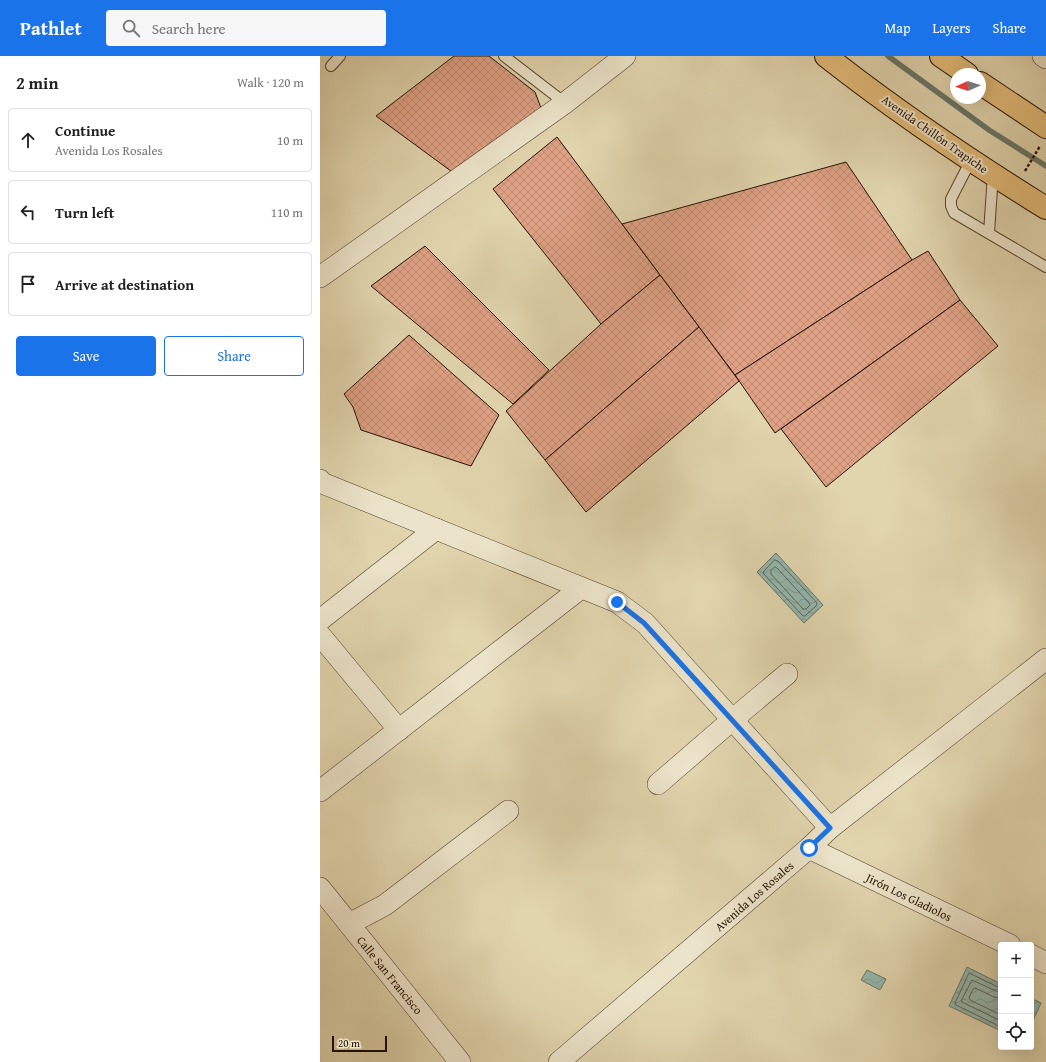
<!DOCTYPE html>
<html lang="en">
<head>
<meta charset="utf-8">
<style>
	body { margin:0; font-family:"Gentium Book Plus",serif; background:#f6f6f6; color:#222 }
	.controls { position:absolute; right:12px; bottom:12px; display:grid; overflow:hidden; border-radius:4px; box-shadow:0 4px 16px #0002 }
	.controls button { width:36px; height:36px; display:grid; place-items:center; padding:0; border:0; border-bottom:1px solid #e0e0e0; background:#fff; color:#222; font:20px sans-serif }
	.compass { position:absolute; left:630px; top:12px; width:36px; height:36px; border-radius:50%; background:#fff; box-shadow:0 4px 16px #0002; rotate:267deg }
	.scale { position:absolute; left:12px; bottom:10px; width:55px; box-sizing:border-box; padding-left:4px; border:2px solid #251200; border-top:0; font-size:11px; line-height:14px; white-space:nowrap; color:#251200; -webkit-text-stroke:3px #ece4ca; paint-order:stroke }
	.stop { position:absolute; width:12px; height:12px; margin:-9px; border:3px solid #1a73e8; border-radius:50%; background:#fff }
	.stop.end { background:#1a73e8; border-color:#fff; box-shadow:0 1px 4px #0008 }
	.list { margin:0; padding:0; list-style:none }
	h2 { display:flex; justify-content:space-between; align-items:center; height:52px; margin:0; padding:0 16px; font-size:17px }
	h2 small { font-size:13px; font-weight:400; color:#767676 }
	.list li { display:grid; grid-template-columns:26px 1fr auto; gap:12px; align-items:center; box-sizing:border-box; height:64px; margin:0 8px 8px; padding:0 8px; border:1px solid #e0e0e0; border-radius:4px }
	.list b { display:block; font-size:15px; white-space:nowrap }
	.list p { margin:0; font-size:13px; white-space:nowrap; color:#767676 }
	.list em { font-size:13px; font-style:normal; color:#767676 }
	.actions { display:flex; gap:8px; padding:12px 16px }
	.actions a { flex:1; padding:9px 0; border:1px solid #1a73e8; border-radius:4px; text-align:center; font-size:14px; color:#1a73e8 }
	.actions .main { background:#1a73e8; color:#fff }
	.icon { flex:none; width:22px; height:22px; fill:none; stroke:currentColor; stroke-width:2; stroke-linecap:round; stroke-linejoin:round }
	.map { position:relative; flex:none; width:726px; height:1006px; overflow:hidden }
	header { display:flex; align-items:center; gap:24px; box-sizing:border-box; height:56px; padding:0 20px; background:#1a73e8; color:#fff }
	header strong { font-size:19px }
	nav { display:flex; gap:22px; margin-inline-start:auto; font-size:14px }
	.search { width:280px; height:36px; background:#f6f6f6; display:flex; align-items:center; gap:10px; box-sizing:border-box; padding:0 14px; border-radius:4px; color:#767676; font-size:15px }
	main { display:flex }
	aside { flex:1; background:#fff }
	.map>svg:first-child { display:block }
</style>
</head>
<body>
<header>
<strong>Pathlet</strong>
<div class="search"><svg class="icon" aria-label="search" viewBox="0 0 24 24"><circle cx="10" cy="10" r="6"/><path d="M15 15l6 6"/></svg>Search here</div>
<nav><a>Map</a><a>Layers</a><a>Share</a></nav>
</header>
<main>
<aside>
<h2>2 min<small>Walk · 120 m</small></h2>
<ul class="list">
<li><svg class="icon" aria-label="ahead" viewBox="0 0 24 24"><path d="M12 20V5M6 11l6-6 6 6"/></svg><div><b>Continue</b><p>Avenida Los Rosales</p></div><em>10 m</em></li>
<li><svg class="icon" aria-label="left" viewBox="0 0 24 24"><path d="M17 20v-9H6M10 6l-5 5 5 5"/></svg><div><b>Turn left</b></div><em>110 m</em></li>
<li><svg class="icon" aria-label="arrive" viewBox="0 0 24 24"><path d="M6 21V4h12l-3 4 3 4H6"/></svg><div><b>Arrive at destination</b></div></li>
</ul>
<div class="actions"><a class="main">Save</a><a>Share</a></div>
</aside>
<div class="map">
<svg width="726" height="1006" viewBox="0 0 726 1006">
	<defs>
		<pattern id="water-waves" width="16" height="10" patternUnits="userSpaceOnUse"><rect width="16" height="10" fill="#94b8ae"/><path d="M0 5q4-4 8 0t8 0" fill="none" stroke="#7f9d94"/></pattern>
		<pattern id="building-cross-hatch" width="8" height="8" patternUnits="userSpaceOnUse"><rect width="8" height="8" fill="#dea185"/><path d="M0 0l8 8M0 8l8-8" fill="none" stroke="#be8a71"/></pattern>
	</defs>
	<rect width="100%" height="100%" fill="#e1d5ae"/>
	<filter id="stains"><feTurbulence type="fractalNoise" baseFrequency=".005" numOctaves="4"/><feColorMatrix values="0 0 0 0 .2 0 0 0 0 .09 0 0 0 0 .02 0 0 0 .5 -.17"/></filter>
	<radialGradient id="worn" r=".72"><stop offset=".6" stop-color="#630" stop-opacity="0"/><stop offset="1" stop-color="#630" stop-opacity=".3"/></radialGradient>
	<!-- water -->
	<g fill="url(#water-waves)" stroke="#687668">
		<path d="M456,497L503,549L484,567L437,516Z"/>
		<path d="M647,911L681,928V975L629,950Z"/>
		<path d="M547,914L566,923L560,934L541,924Z"/>
		<path d="M711,942L721,947L711,969Z"/>
	</g>
	<g fill="none" stroke-linecap="round" stroke-linejoin="round">
		<!-- shore -->
		<g stroke="#5c6557" stroke-width="1">
			<path d="M455,504L458,505L497,547L496,550L485,560H483L443,517L444,515Z"/>
			<path d="M455,511L457,512L489,547L490,549L486,553H483L451,518V515Z"/>
			<path d="M681,931H678L649,917L635,947L636,949L681,971"/>
			<path d="M681,936L676,935L652,924L641,945L642,946L681,965"/>
			<path d="M681,942L674,941L655,932L653,933L649,942L650,944L681,959"/>
		</g>
		<!-- stream -->
		<path stroke="#687668" stroke-width="5.5" d="M568,0L669,74L726,110"/>
	</g>
	<!-- building -->
	<g fill="url(#building-cross-hatch)" stroke="#251200">
		<path d="M134,0H169L215,36L221,52L135,118L56,60Z"/>
		<path d="M237,81L340,219L281,268L173,133Z"/>
		<path d="M526,106L592,204L415,319L302,168Z"/>
		<path d="M105,190L229,314L193,348L51,230Z"/>
		<path d="M608,195L640,244L455,377L415,319L592,204Z"/>
		<path d="M340,219L379,271L225,404L186,355L281,268Z"/>
		<path d="M640,244L678,290L506,431L461,373Z"/>
		<path d="M379,271L419,325L266,456L225,404Z"/>
		<path d="M89,279L179,359L151,410L41,374L33,351L24,338Z"/>
	</g>
	<g fill="none" stroke-linecap="round" stroke-linejoin="round">
		<defs>
			<g id="lane">
				<path d="M184,0L245,47"/>
				<path d="M11,10L20,0"/>
				<path d="M651,104L631,143V150L634,157L726,211"/>
				<path d="M669,177L673,118"/>
			</g>
			<g id="street">
				<path d="M723,0L726,2"/>
				<path d="M0,221L245,47L305,0"/>
				<path d="M0,424L2,427L297,546L325,567L510,772"/>
				<path d="M0,564L116,473"/>
				<path d="M0,579L79,674"/>
				<path d="M338,728L412,664L467,618"/>
				<path d="M0,735L261,532"/>
				<path d="M489,792L690,889"/>
				<path d="M0,832L140,1006"/>
				<path d="M29,868L65,849L188,755"/>
				<path d="M711,899L726,907"/>
				<path d="M239,1006L489,792L510,772L726,603"/>
			</g>
			<g id="primary">
				<path d="M506,0C576,55 650,105 726,152"/>
				<path d="M621,0L647,18"/>
				<path d="M660,27L726,71"/>
			</g>
		</defs>
		<!-- lane casing -->
		<use href="#lane" stroke="#54432c" stroke-width="12"/>
		<!-- street casing -->
		<use href="#street" stroke="#54432c" stroke-width="22"/>
		<!-- primary casing -->
		<use href="#primary" stroke="#251200" stroke-width="24"/>
		<!-- path -->
		<path stroke="#251200" stroke-width="2.5" stroke-dasharray="3 2" stroke-linecap="butt" d="M705,115L720,90"/>
		<!-- lane -->
		<use href="#lane" stroke="#ece4ca" stroke-width="10"/>
		<!-- street -->
		<use href="#street" stroke="#ece4ca" stroke-width="21"/>
		<!-- primary -->
		<use href="#primary" stroke="#e0ba77" stroke-width="22"/>
	</g>
	<g fill="none" stroke-linecap="round" stroke-linejoin="round">
		<!-- route -->
		<path stroke="#1a73e8" stroke-width="5" d="M297,546L324,567L510,772L489,792"/>
	</g>
	<g text-anchor="middle" dominant-baseline="central" stroke-width="4" stroke-linejoin="round" paint-order="stroke">
		<!-- street labels -->
		<g font-size="12" fill="#251200" stroke="#ece4ca">
			<text transform="translate(615 78) rotate(35)">Avenida Chillón Trapiche</text>
			<text transform="translate(434 840) rotate(-41)">Avenida Los Rosales</text>
			<text transform="translate(589 841) rotate(26)">Jirón Los Gladiolos</text>
			<text transform="translate(70 919) rotate(51)">Calle San Francisco</text>
		</g>
	</g>
	<rect width="100%" height="100%" filter="url(#stains)"/>
	<rect width="100%" height="100%" fill="url(#worn)"/>
</svg>
<div class="controls">
<button>+</button>
<button>−</button>
<button><svg class="icon" aria-label="locate" viewBox="0 0 24 24"><circle cx="12" cy="12" r="6"/><path d="M12 2v4M12 18v4M2 12h4M18 12h4"/></svg></button>
</div>
<svg class="compass" viewBox="-18 -18 36 36"><path d="M0-13l5 13h-10z" fill="#e53935"/><path d="M0 13l5-13h-10z" fill="#767676"/></svg>
<div class="scale">20 m</div>
<div class="stop" style="left:489px;top:792px"></div>
<div class="stop end" style="left:297px;top:546px"></div>
</div>
</main>
</body>
</html>
